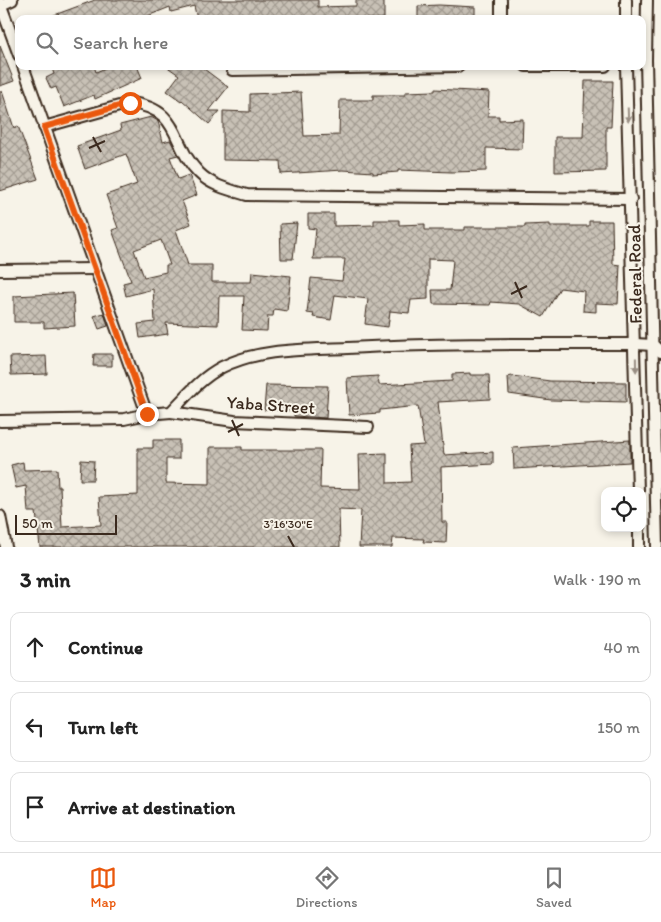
<!DOCTYPE html>
<html lang="en">
<head>
<meta charset="utf-8">
<style>
	body { margin:0; font-family:Itim,sans-serif; background:#f2f2f2; color:#222 }
	.controls { position:absolute; right:15px; bottom:15px; display:grid; overflow:hidden; border-radius:10px; box-shadow:0 2px 8px #0003 }
	.controls button { width:45px; height:45px; display:grid; place-items:center; padding:0; border:0; border-bottom:1px solid #e0e0e0; background:#fff; color:#222; font:25px sans-serif }
	.scale { position:absolute; left:15px; bottom:12px; width:102px; box-sizing:border-box; padding-left:5px; border:2px solid #3b2a1e; border-top:0; font-size:14px; line-height:18px; white-space:nowrap; color:#3b2a1e; -webkit-text-stroke:4px #f7f3e8; paint-order:stroke }
	.stop { position:absolute; width:15px; height:15px; margin:-11px; border:4px solid #ea580c; border-radius:50%; background:#fff }
	.stop.end { background:#ea580c; border-color:#fff; box-shadow:0 1px 5px #0008 }
	.list { margin:0; padding:0; list-style:none }
	h2 { display:flex; justify-content:space-between; align-items:center; height:65px; margin:0; padding:0 20px; font-size:21px }
	h2 small { font-size:16px; font-weight:400; color:#767676 }
	.list li { display:grid; grid-template-columns:32px 1fr auto; gap:15px; align-items:center; box-sizing:border-box; height:70px; margin:0 10px 10px; padding:0 10px; border:1px solid #e0e0e0; border-radius:10px }
	.list b { display:block; font-size:19px; white-space:nowrap }
	.list em { font-size:16px; font-style:normal; color:#767676 }
	.icon { flex:none; width:28px; height:28px; fill:none; stroke:currentColor; stroke-width:2; stroke-linecap:round; stroke-linejoin:round }
	.map { position:relative; flex:none; width:661px; height:547px; overflow:hidden }
	.search { position:absolute; background:#fff; box-shadow:0 2px 8px #0003; left:15px; right:15px; top:15px; height:55px; display:flex; align-items:center; gap:12px; box-sizing:border-box; padding:0 18px; border-radius:10px; color:#767676; font-size:19px }
	.sheet { height:305px; background:#fff }
	nav { display:flex; justify-content:space-around; align-items:center; box-sizing:border-box; height:70px; border-top:1px solid #e0e0e0; background:#fff; font-size:14px; color:#767676 }
	nav a { display:grid; justify-items:center; gap:2px }
	nav .on { color:#ea580c }
	.map>svg:first-child { display:block }
</style>
</head>
<body>
<div class="map">
<svg width="661" height="547" viewBox="0 0 661 547">
	<defs>
		<pattern id="building-cross-hatch" width="8" height="8" patternUnits="userSpaceOnUse" patternTransform="scale(1.25)"><rect width="8" height="8" fill="#c8c1b6"/><path d="M0 0l8 8M0 8l8-8" fill="none" stroke="#a49d93"/></pattern>
	</defs>
	<rect width="100%" height="100%" fill="#f7f3e8"/>
	<filter id="ink" filterUnits="userSpaceOnUse"><feTurbulence type="fractalNoise" baseFrequency=".02" numOctaves="2"/><feDisplacementMap in="SourceGraphic" scale="10" xChannelSelector="R" yChannelSelector="G"/><feConvolveMatrix kernelMatrix="1 2 1 2 8 2 1 2 1" color-interpolation-filters="sRGB"/></filter>
	<g filter="url(#ink)">
		<!-- building -->
		<g fill="url(#building-cross-hatch)" stroke="#3b2a1e" fill-rule="evenodd">
			<path d="M95,0H318V7L356,6V0H384V19H197L194,6L171,12L170,7L140,19H49V17Z"/>
			<path d="M439,5L475,7V19H418V6Z"/>
			<path d="M0,46L14,81L0,86Z"/>
			<path d="M51,66H94L96,72L110,66H137L142,78L95,99L94,95L64,107L56,87L51,89L46,78L54,74Z"/>
			<path d="M166,66H200L228,87L209,111H220L209,124L182,100L181,101L167,91L179,75Z"/>
			<path d="M585,81H613L611,127H606V171L555,172V137H583Z"/>
			<path d="M435,89L489,92L488,116H499V120L523,119L522,149L486,148V171L452,172L398,170V172L373,174V172L343,170L281,174L280,161L223,160V111L250,112V94L301,92L304,136L339,135L340,100H373V95H405V92L435,91Z"/>
			<path d="M2,91L14,128L18,126L38,179L0,191V92Z"/>
			<path d="M151,117L158,121L163,142L170,140L178,155L170,157L178,179L189,175L197,195L182,201L191,224L176,230L188,265H212V282H251L252,272L291,276L287,311L274,309L273,316H268L267,331L242,330L244,296H219L218,325L166,323L168,334L140,338L138,324L155,322L153,289L126,296L123,283L131,281L112,230L118,228L106,195L137,184L126,154L85,169L77,146L121,130L120,125ZM161,240L170,265H166V272L144,277L134,250Z"/>
			<path d="M308,214H334V226L374,225V220H399V225L425,224V230H465V227H525V225L550,224V226H589V221H612L613,264L620,265L618,304L596,303V312L583,311L584,291L560,288L543,317L519,304L491,302L490,305L433,304L432,290H450L453,260L428,259V299L411,300L409,313L390,311L388,327L365,324L368,299L335,295L331,320L313,317L314,314L307,313L311,278L342,281L345,259H313L316,229L308,228Z"/>
			<path d="M297,223L293,259H281L280,224Z"/>
			<path d="M73,293L75,326L44,328V322H14V296Z"/>
			<path d="M104,313L108,326L99,329L94,316Z"/>
			<path d="M94,354H112V366H93Z"/>
			<path d="M46,356L47,374L11,375L10,357Z"/>
			<path d="M470,373V375H489L490,399L438,402L444,455L493,452V464L441,467L442,522H447L446,543L423,542L424,539L393,538L392,547H359L361,510L339,509L340,547H40L36,512H28L26,486L16,488L11,465L23,462L24,470L57,469L58,487H60L62,527L101,525L99,497L138,495V448H153V440H179V459H166V483L210,484V447H242V450H321L320,488L360,489L359,454L387,453V483L411,482L409,446L424,445L418,406L380,410V413L349,415L347,378L378,376L379,385L452,381V374Z"/>
			<path d="M512,376L550,381L626,382V402L551,400L509,394L508,377Z"/>
			<path d="M266,385L328,386L326,418L294,416V411L264,410Z"/>
			<path d="M630,440V462L514,469L513,448Z"/>
			<path d="M81,460L94,461L93,480H80Z"/>
		</g>
		<g fill="none" stroke-linecap="round" stroke-linejoin="round">
			<defs>
				<g id="street">
					<path d="M647,0L646,60L657,547"/>
					<path d="M0,3L19,55"/>
					<path d="M1,5L12,0"/>
					<path d="M501,19V0"/>
					<path d="M626,19V0"/>
					<path d="M23,66L147,414"/>
					<path d="M526,66H605"/>
					<path d="M626,66L638,491"/>
					<path d="M232,70L458,66"/>
					<path d="M44,127L130,103C182,109 170,144 199,173C212,186 230,190 247,195L631,199"/>
					<path d="M0,270L95,269"/>
					<path d="M171,412L234,421L368,427"/>
					<path d="M0,421L124,419L147,414L171,412C187,395 201,378 222,367C259,348 306,350 348,348C444,343 539,344 635,344L653,345L661,352"/>
					<path d="M0,516L6,547"/>
					<path d="M639,528V547"/>
				</g>
			</defs>
			<!-- street casing -->
			<use href="#street" stroke="#3b2a1e" stroke-width="14"/>
			<!-- street -->
			<use href="#street" stroke="#f7f3e8" stroke-width="10"/>
		</g>
		<!-- one-way arrows -->
		<defs><path id="oneway-solid" d="M-6-.8H1V-3.2L6.5 0L1 3.2V.8H-6Z" transform="scale(1.25)"/></defs>
		<g fill="#998e83">
			<use href="#oneway-solid" transform="translate(628 115) rotate(88)"/>
			<use href="#oneway-solid" transform="translate(636 365) rotate(89)"/>
		</g>
	</g>
	<g fill="none" stroke-linecap="round" stroke-linejoin="round" filter="url(#ink)">
		<!-- route -->
		<path stroke="#ea580c" stroke-width="6" d="M130,103L44,127L147,414"/>
	</g>
	<!-- ticks -->
	<path fill="none" stroke="#3b2a1e" stroke-width="2" d="M93,137L101,152M89,148L105,141M515,282L522,298M511,294L527,286M232,420L239,436M228,432L243,424M288,536L294,547"/>
	<g text-anchor="middle" dominant-baseline="central" stroke-width="4" stroke-linejoin="round" paint-order="stroke">
		<!-- street labels -->
		<g font-size="18" fill="#3b2a1e" stroke="#f7f3e8">
			<text transform="translate(635 274) rotate(-91)">Federal Road</text>
			<text transform="translate(271 405) rotate(4)">Yaba Street</text>
		</g>
	</g>
	<g font-size="12" text-anchor="middle" fill="#3b2a1e" stroke="#f7f3e8" stroke-width="4" stroke-linejoin="round" paint-order="stroke">
		<text x="288" y="528">3°16'30"E</text>
	</g>
</svg>
<div class="controls">
<button><svg class="icon" aria-label="locate" viewBox="0 0 24 24"><circle cx="12" cy="12" r="6"/><path d="M12 2v4M12 18v4M2 12h4M18 12h4"/></svg></button>
</div>
<div class="scale">50 m</div>
<div class="stop" style="left:130px;top:103px"></div>
<div class="stop end" style="left:147px;top:414px"></div>
<div class="search"><svg class="icon" aria-label="search" viewBox="0 0 24 24"><circle cx="10" cy="10" r="6"/><path d="M15 15l6 6"/></svg>Search here</div>
</div>
<section class="sheet">
<h2>3 min<small>Walk · 190 m</small></h2>
<ul class="list">
<li><svg class="icon" aria-label="ahead" viewBox="0 0 24 24"><path d="M12 20V5M6 11l6-6 6 6"/></svg><div><b>Continue</b></div><em>40 m</em></li>
<li><svg class="icon" aria-label="left" viewBox="0 0 24 24"><path d="M17 20v-9H6M10 6l-5 5 5 5"/></svg><div><b>Turn left</b></div><em>150 m</em></li>
<li><svg class="icon" aria-label="arrive" viewBox="0 0 24 24"><path d="M6 21V4h12l-3 4 3 4H6"/></svg><div><b>Arrive at destination</b></div></li>
</ul>
</section>
<nav>
<a class="on"><svg class="icon" aria-label="map" viewBox="0 0 24 24"><path d="M3 6l6-2 6 2 6-2v14l-6 2-6-2-6 2zM9 4v14M15 6v14"/></svg>Map</a>
<a><svg class="icon" aria-label="directions" viewBox="0 0 24 24"><path d="M12 3l9 9-9 9-9-9zM9 14v-3h6M13 9l2 2-2 2"/></svg>Directions</a>
<a><svg class="icon" aria-label="saved" viewBox="0 0 24 24"><path d="M7 4h10v16l-5-4-5 4z"/></svg>Saved</a>
</nav>
</body>
</html>
